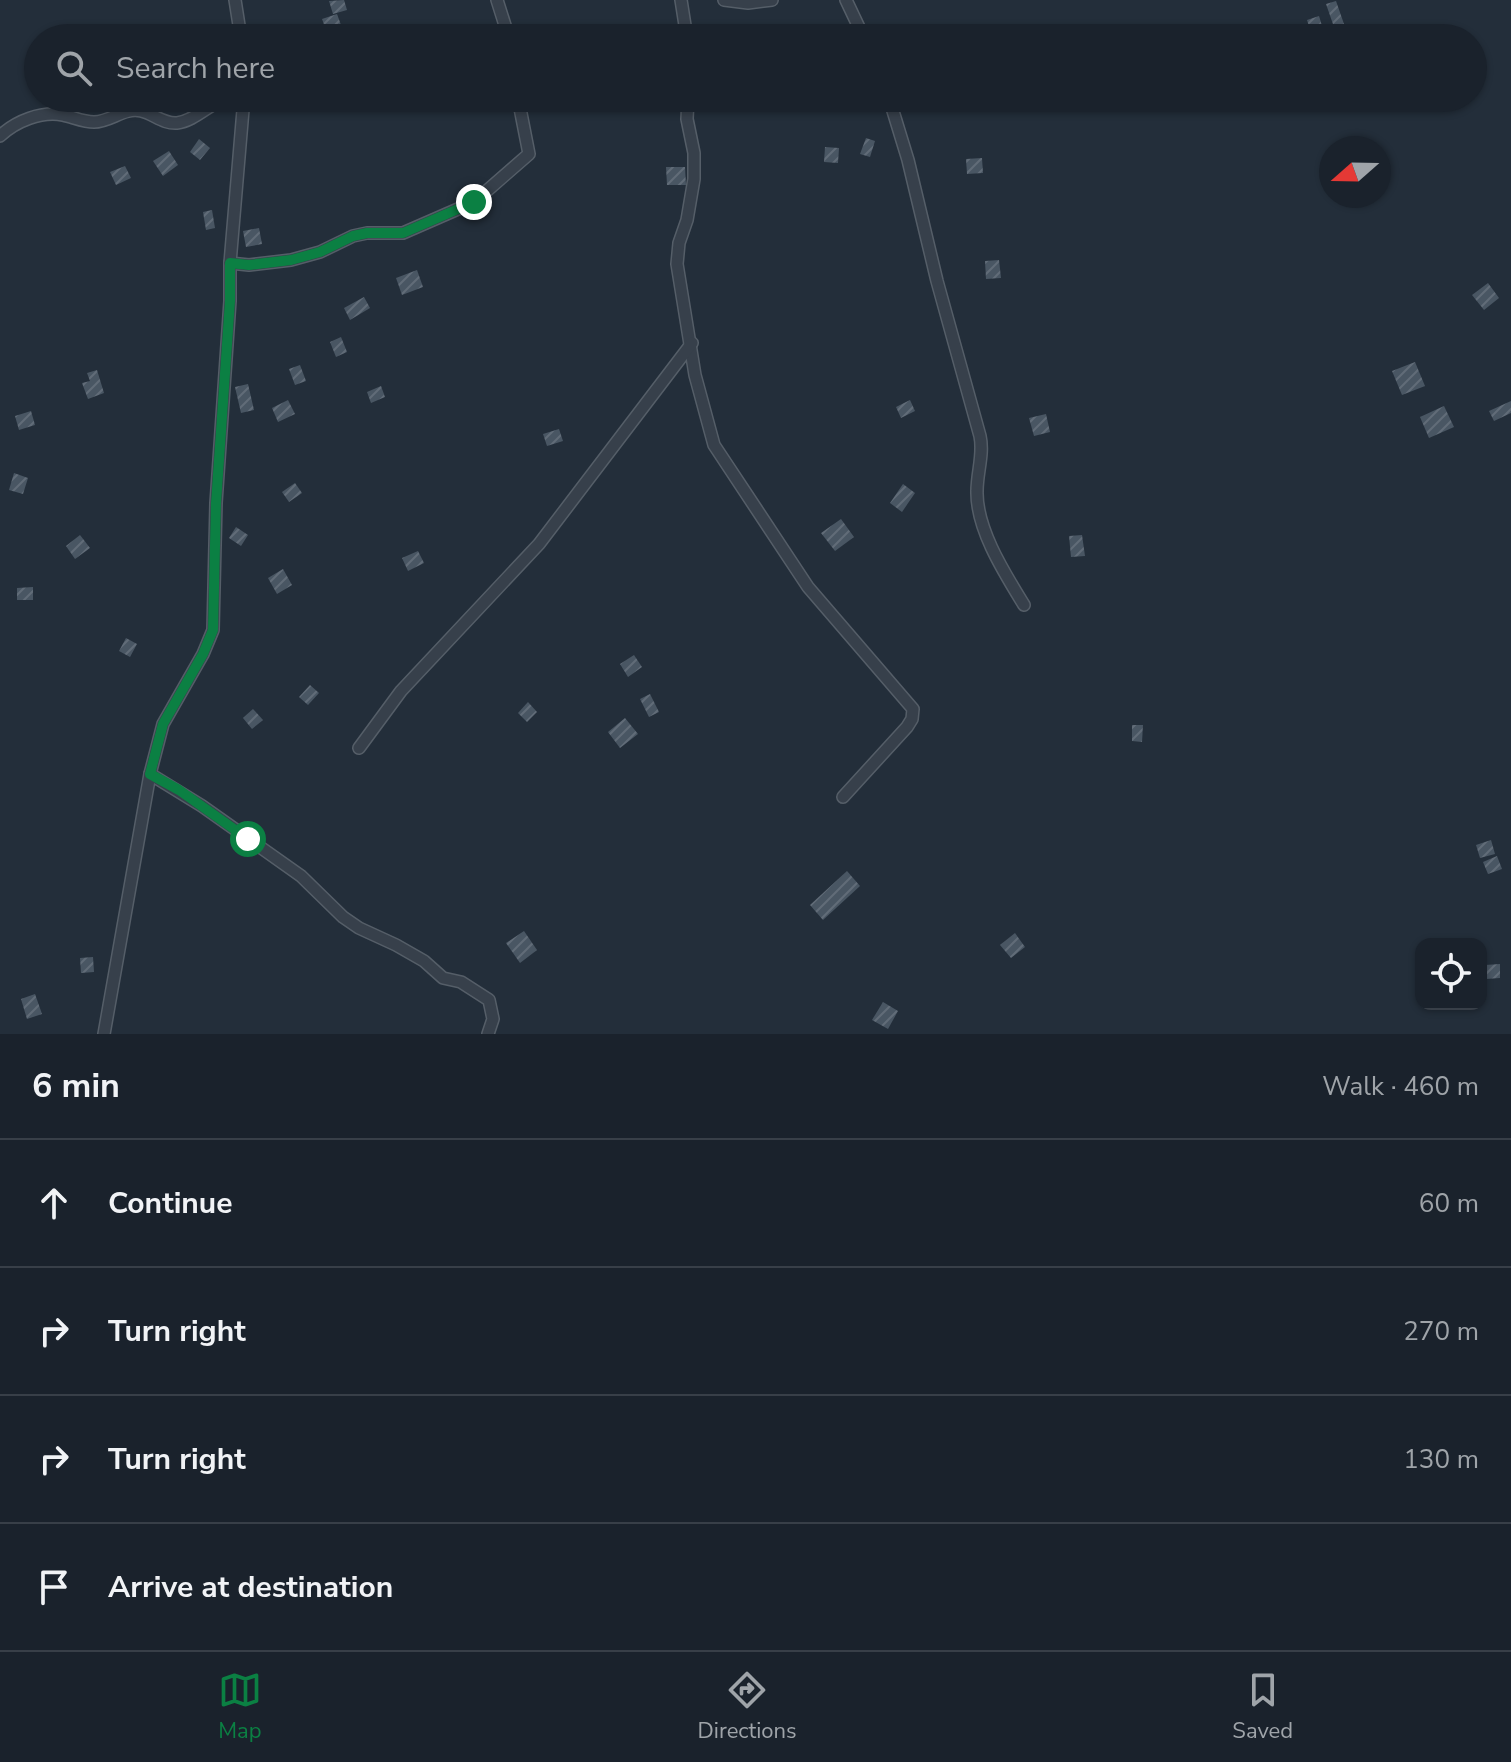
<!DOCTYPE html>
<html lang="en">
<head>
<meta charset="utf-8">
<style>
	body { margin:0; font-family:"Nunito Sans",sans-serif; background:#272f38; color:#f1f3f6 }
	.controls { position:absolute; right:24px; bottom:24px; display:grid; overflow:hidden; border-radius:16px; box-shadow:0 2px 6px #0004 }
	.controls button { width:72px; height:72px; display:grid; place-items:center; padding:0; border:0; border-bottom:2px solid #383f48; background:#1a222c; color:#f1f3f6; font:40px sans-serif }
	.compass { position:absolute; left:1319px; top:136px; width:72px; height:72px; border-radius:50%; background:#1a222c; box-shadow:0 2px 6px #0004; rotate:250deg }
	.stop { position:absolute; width:24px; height:24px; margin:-18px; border:6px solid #0b8043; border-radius:50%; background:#fff }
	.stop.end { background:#0b8043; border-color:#fff; box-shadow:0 2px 8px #0008 }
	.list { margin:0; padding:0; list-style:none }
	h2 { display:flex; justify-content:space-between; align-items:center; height:104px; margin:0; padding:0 32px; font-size:34px }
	h2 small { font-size:26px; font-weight:400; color:#9fa4a9 }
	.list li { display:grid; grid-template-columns:52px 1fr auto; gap:24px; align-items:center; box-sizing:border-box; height:128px; padding:0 32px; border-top:2px solid #383f48 }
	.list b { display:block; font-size:30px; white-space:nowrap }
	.list em { font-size:26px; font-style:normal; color:#9fa4a9 }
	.icon { flex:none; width:44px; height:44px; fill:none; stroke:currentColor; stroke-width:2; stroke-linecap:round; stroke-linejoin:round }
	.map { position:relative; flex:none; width:1511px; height:1034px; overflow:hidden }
	.search { position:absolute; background:#1a222c; box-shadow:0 2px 6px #0004; left:24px; right:24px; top:24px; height:88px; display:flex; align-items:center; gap:20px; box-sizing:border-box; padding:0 28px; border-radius:44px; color:#9fa4a9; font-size:30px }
	.sheet { height:616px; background:#1a222c }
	nav { display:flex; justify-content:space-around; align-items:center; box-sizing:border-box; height:112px; border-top:2px solid #383f48; background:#1a222c; font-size:22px; color:#9fa4a9 }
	nav a { display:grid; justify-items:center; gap:4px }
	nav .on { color:#0b8043 }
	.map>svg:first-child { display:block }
</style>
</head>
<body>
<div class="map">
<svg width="1511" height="1034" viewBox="0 0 1511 1034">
	<defs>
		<pattern id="building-hatch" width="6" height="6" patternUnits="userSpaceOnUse" patternTransform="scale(2)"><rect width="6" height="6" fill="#495663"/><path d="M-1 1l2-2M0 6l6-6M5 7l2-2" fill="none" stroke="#616c78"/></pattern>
	</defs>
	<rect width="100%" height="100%" fill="#232e3a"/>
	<!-- building -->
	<g fill="url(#building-hatch)">
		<path d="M344,0L347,10L333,14L329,1Z"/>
		<path d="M1336,1L1344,24L1334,27L1326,4Z"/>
		<path d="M337,14L341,25L326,30L322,19Z"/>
		<path d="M1319,16L1323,29L1311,33L1307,20Z"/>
		<path d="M866,138L875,141L870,157L860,154Z"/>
		<path d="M199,139L210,148L200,160L190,152Z"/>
		<path d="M825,147L839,148L838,163L824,162Z"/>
		<path d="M169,151L178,165L163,176L153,161Z"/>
		<path d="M982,158L983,173L967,174L966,159Z"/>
		<path d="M125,166L131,178L116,185L110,172Z"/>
		<path d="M666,167H685L686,185H667Z"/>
		<path d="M212,210L215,228L206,230L203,212Z"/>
		<path d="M259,228L262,244L246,247L243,231Z"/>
		<path d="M999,260L1001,278L986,279L985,261Z"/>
		<path d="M417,270L423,287L402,295L396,278Z"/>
		<path d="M1488,283L1499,298L1484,310L1472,295Z"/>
		<path d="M364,297L370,308L350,320L344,308Z"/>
		<path d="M341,337L347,352L336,357L330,342Z"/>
		<path d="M1415,362L1425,386L1402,395L1392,371Z"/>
		<path d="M300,365L306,381L295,385L289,369Z"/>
		<path d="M97,370L104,393L88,399L82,383L90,381L87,373Z"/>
		<path d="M248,384L254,410L241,413L235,387Z"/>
		<path d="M381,386L385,397L371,403L367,392Z"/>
		<path d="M288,400L295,414L278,422L272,408Z"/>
		<path d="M910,400L915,411L901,418L896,407Z"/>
		<path d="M1511,401V413L1494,421L1489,411Z"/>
		<path d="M1444,406L1454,427L1429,438L1420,417Z"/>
		<path d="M31,411L35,425L19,430L15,416Z"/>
		<path d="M1046,414L1050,432L1034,436L1029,418Z"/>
		<path d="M559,429L563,441L547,446L543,434Z"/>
		<path d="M14,473L28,478L23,494L9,490Z"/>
		<path d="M295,483L302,493L289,502L282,492Z"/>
		<path d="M903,484L915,493L902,512L890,503Z"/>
		<path d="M841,519L854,537L835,551L821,533Z"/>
		<path d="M236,527L248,535L241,546L229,538Z"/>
		<path d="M80,535L90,548L75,559L66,546Z"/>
		<path d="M1082,535L1085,556L1071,557L1069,536Z"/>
		<path d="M418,551L424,563L408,571L402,558Z"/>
		<path d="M283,569L292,585L277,594L268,578Z"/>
		<path d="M33,587V600H17V588Z"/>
		<path d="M126,638L137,644L130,657L119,651Z"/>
		<path d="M634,655L642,667L628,677L620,664Z"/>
		<path d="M310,685L319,693L308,705L299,697Z"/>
		<path d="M650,694L659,712L649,717L640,699Z"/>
		<path d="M528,702L537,712L527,722L518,713Z"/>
		<path d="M253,709L263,720L252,729L243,718Z"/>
		<path d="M625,718L638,734L620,748L608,732Z"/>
		<path d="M1132,725H1143L1142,742L1132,741Z"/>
		<path d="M1491,840L1495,854L1480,858L1476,845Z"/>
		<path d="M1497,856L1502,869L1488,874L1483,862Z"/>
		<path d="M847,871L860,886L823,920L810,905Z"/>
		<path d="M524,931L537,950L520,963L506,943Z"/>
		<path d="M1015,933L1025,947L1011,958L1000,945Z"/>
		<path d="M93,957L94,972L81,973L80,958Z"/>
		<path d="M1500,964V978L1486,979L1485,965Z"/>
		<path d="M35,994L42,1014L27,1019L21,999Z"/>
		<path d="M883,1002L898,1011L888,1029L872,1020Z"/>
	</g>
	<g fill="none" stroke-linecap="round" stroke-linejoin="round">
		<defs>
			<g id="street">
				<path d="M235,0L241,38"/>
				<path d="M497,0L509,38"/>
				<path d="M681,0L687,38"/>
				<path d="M724,0L748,3L772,0"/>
				<path d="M846,0L864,38"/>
				<path d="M688,98L687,119L694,153V179L687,220L679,243L677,264L695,375L714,445L808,587L913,709L912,719L907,727L843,797"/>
				<path d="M889,98L908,160L937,281L980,436C984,454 977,472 977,491C976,529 1005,574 1024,605"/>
				<path d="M0,136C16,121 41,111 63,115C73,117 83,122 94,122C111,122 124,107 141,111C154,114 163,124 177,123C195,121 210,103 227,98"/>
				<path d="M230,263L249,265L291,260L320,252L353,236L367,233H403L474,202L529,154L518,98"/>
				<path d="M359,748L401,691L539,544L692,343"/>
				<path d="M150,774L202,806L301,876L343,917L359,928L396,945L424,961L443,978L461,982L489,1000L493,1019L488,1034"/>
				<path d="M104,1034L150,774L163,724L203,654L213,630L216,503L230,301V263L244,98"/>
			</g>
		</defs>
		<!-- street casing -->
		<use href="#street" stroke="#555e68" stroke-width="14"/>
		<!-- street -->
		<use href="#street" stroke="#37404b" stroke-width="11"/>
	</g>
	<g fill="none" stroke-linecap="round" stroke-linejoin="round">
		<!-- route -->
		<path stroke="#0b8043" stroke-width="10" d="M248,839L179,790L150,774L163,724L203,654L213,630L216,503L230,301V263L249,265L291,260L320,252L353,236L367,233H403L474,202"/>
	</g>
</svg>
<div class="controls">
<button><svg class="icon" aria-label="locate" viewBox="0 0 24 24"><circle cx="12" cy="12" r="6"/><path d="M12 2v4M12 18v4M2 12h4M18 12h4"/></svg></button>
</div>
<svg class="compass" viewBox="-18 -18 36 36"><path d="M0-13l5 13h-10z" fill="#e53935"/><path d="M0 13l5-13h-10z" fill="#9fa4a9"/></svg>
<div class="stop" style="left:248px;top:839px"></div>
<div class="stop end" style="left:474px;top:202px"></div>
<div class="search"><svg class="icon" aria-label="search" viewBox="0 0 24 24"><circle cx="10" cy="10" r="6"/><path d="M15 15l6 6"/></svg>Search here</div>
</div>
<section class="sheet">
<h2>6 min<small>Walk · 460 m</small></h2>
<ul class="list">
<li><svg class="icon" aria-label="ahead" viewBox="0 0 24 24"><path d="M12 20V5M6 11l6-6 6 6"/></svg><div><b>Continue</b></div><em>60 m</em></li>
<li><svg class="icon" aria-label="right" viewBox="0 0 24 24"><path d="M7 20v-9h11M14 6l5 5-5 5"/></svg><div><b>Turn right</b></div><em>270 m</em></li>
<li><svg class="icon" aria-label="right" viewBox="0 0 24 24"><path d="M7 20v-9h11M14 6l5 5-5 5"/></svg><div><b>Turn right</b></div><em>130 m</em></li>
<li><svg class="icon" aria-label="arrive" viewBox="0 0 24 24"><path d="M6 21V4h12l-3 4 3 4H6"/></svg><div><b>Arrive at destination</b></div></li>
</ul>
</section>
<nav>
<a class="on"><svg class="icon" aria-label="map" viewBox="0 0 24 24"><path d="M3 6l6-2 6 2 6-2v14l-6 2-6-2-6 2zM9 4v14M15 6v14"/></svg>Map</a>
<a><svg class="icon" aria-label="directions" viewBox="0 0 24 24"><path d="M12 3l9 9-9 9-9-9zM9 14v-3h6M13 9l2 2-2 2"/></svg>Directions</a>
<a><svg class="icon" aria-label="saved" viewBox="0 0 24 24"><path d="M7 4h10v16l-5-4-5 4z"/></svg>Saved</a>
</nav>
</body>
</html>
